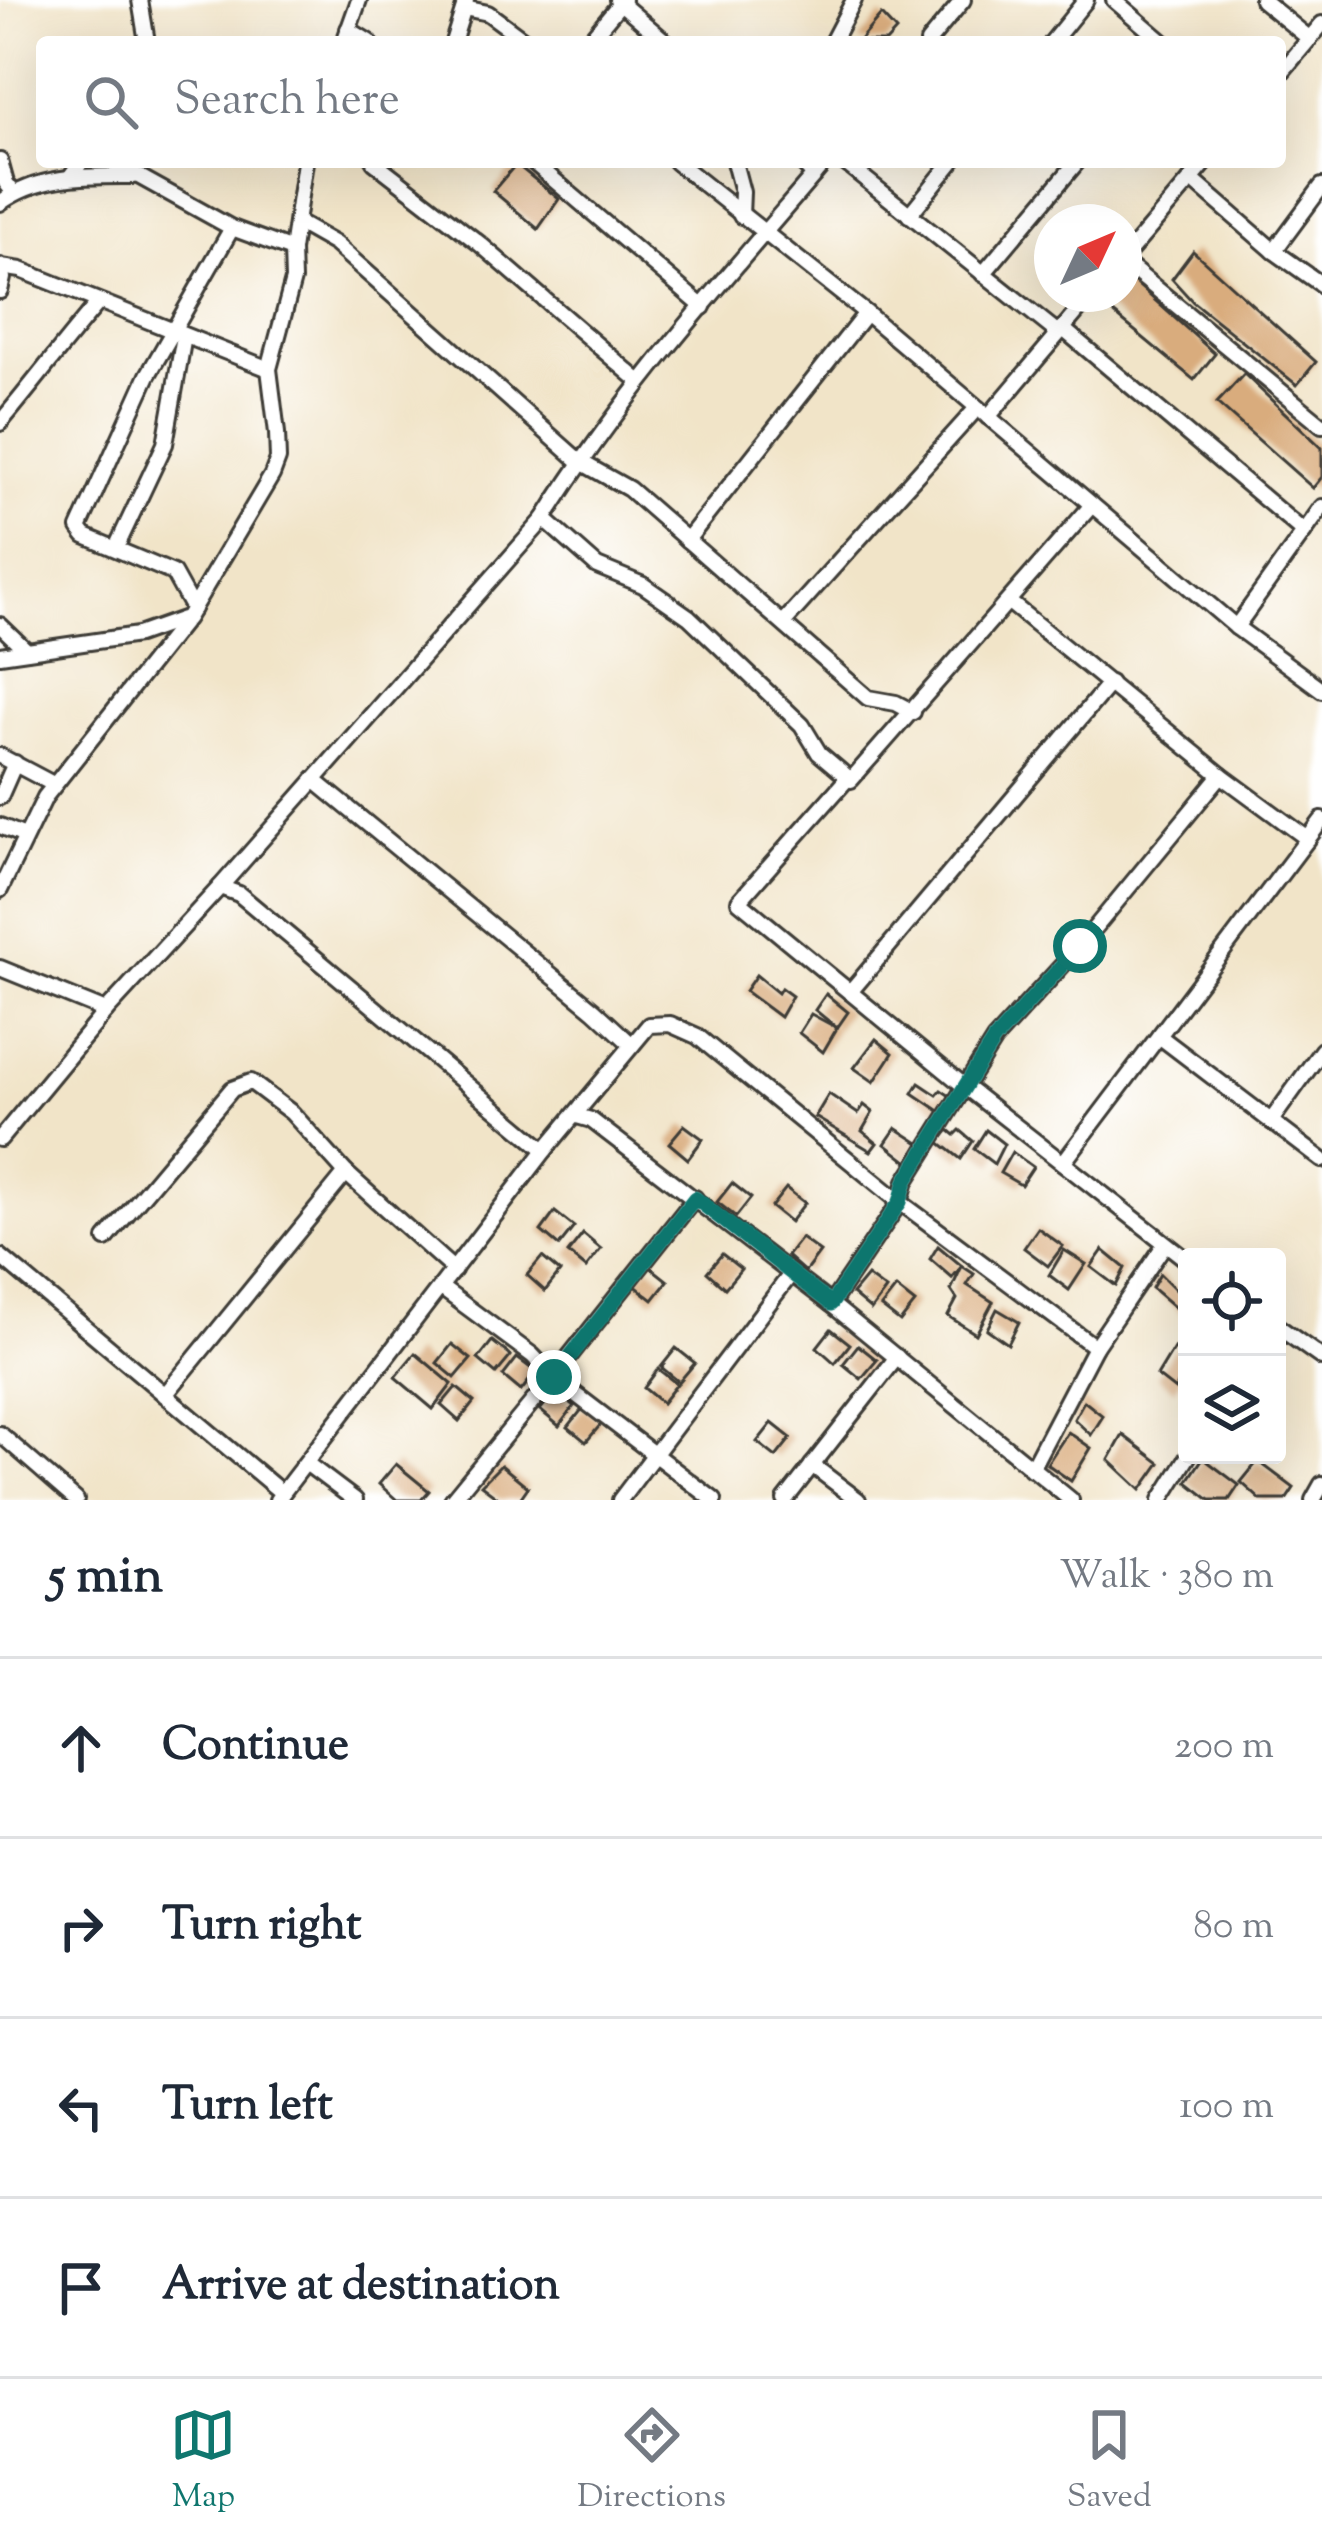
<!DOCTYPE html>
<html lang="en">
<head>
<meta charset="utf-8">
<style>
	body { margin:0; font-family:"Sorts Mill Goudy",serif; background:#f2f2f3; color:#1f2937 }
	.controls { position:absolute; right:36px; bottom:36px; display:grid; overflow:hidden; border-radius:12px; box-shadow:0 12px 48px #0002 }
	.controls button { width:108px; height:108px; display:grid; place-items:center; padding:0; border:0; border-bottom:3px solid #e0e1e3; background:#fff; color:#1f2937; font:60px sans-serif }
	.compass { position:absolute; left:1034px; top:204px; width:108px; height:108px; border-radius:50%; background:#fff; box-shadow:0 12px 48px #0002; rotate:46deg }
	.stop { position:absolute; width:36px; height:36px; margin:-27px; border:9px solid #0f766e; border-radius:50%; background:#fff }
	.stop.end { background:#0f766e; border-color:#fff; box-shadow:0 3px 12px #0008 }
	.list { margin:0; padding:0; list-style:none }
	h2 { display:flex; justify-content:space-between; align-items:center; height:156px; margin:0; padding:0 48px; font-size:51px }
	h2 small { font-size:39px; font-weight:400; color:#747a83 }
	.list li { display:grid; grid-template-columns:78px 1fr auto; gap:36px; align-items:center; box-sizing:border-box; height:180px; padding:0 48px; border-top:3px solid #e0e1e3 }
	.list b { display:block; font-size:45px; white-space:nowrap }
	.list em { font-size:39px; font-style:normal; color:#747a83 }
	.icon { flex:none; width:66px; height:66px; fill:none; stroke:currentColor; stroke-width:2; stroke-linecap:round; stroke-linejoin:round }
	.map { position:relative; flex:none; width:1322px; height:1500px; overflow:hidden }
	.search { position:absolute; background:#fff; box-shadow:0 12px 48px #0002; left:36px; right:36px; top:36px; height:132px; display:flex; align-items:center; gap:30px; box-sizing:border-box; padding:0 42px; border-radius:12px; color:#747a83; font-size:45px }
	.sheet { height:876px; background:#fff }
	nav { display:flex; justify-content:space-around; align-items:center; box-sizing:border-box; height:168px; border-top:3px solid #e0e1e3; background:#fff; font-size:33px; color:#747a83 }
	nav a { display:grid; justify-items:center; gap:6px }
	nav .on { color:#0f766e }
	.map>svg:first-child { display:block }
</style>
</head>
<body>
<div class="map">
<svg width="1322" height="1500" viewBox="0 0 1322 1500">
	<rect width="100%" height="100%" fill="#fff"/>
	<filter id="ink" filterUnits="userSpaceOnUse"><feTurbulence type="fractalNoise" baseFrequency=".00833" numOctaves="2"/><feDisplacementMap in="SourceGraphic" scale="24" xChannelSelector="R" yChannelSelector="G"/><feConvolveMatrix kernelMatrix="1 2 1 2 8 2 1 2 1" color-interpolation-filters="sRGB"/></filter>
	<filter id="wash" filterUnits="userSpaceOnUse"><feTurbulence type="fractalNoise" baseFrequency=".004" numOctaves="4" result="noise"/><feDisplacementMap in="SourceGraphic" scale="48" xChannelSelector="R" yChannelSelector="G"/><feGaussianBlur stdDeviation="2.7" result="paint"/><feColorMatrix in="noise" values="0 0 0 0 0 0 0 0 0 0 0 0 0 0 0 0 0 1.4 0 .05"/><feComposite in="paint" operator="in"/></filter>
	<g filter="url(#wash)">
		<rect width="100%" height="100%" fill="#f1e4c8"/>
		<g id="blocks">
			<!-- building -->
			<g fill="#d9ac7d">
				<path d="M881,15L896,31L886,42H858Z"/>
				<path d="M516,164L559,199L538,229L493,191Z"/>
				<path d="M1193,251L1316,362L1297,385L1193,302L1172,279Z"/>
				<path d="M1131,279L1215,354L1194,380L1106,307L1117,294H1124V286Z"/>
				<path d="M1244,374L1322,448V477L1313,488L1217,403Z"/>
				<path d="M756,975L778,993L781,988L792,996L780,1017L745,991Z"/>
				<path d="M826,994L848,1012L837,1028L815,1010Z"/>
				<path d="M811,1014L837,1028L823,1052L799,1033Z"/>
				<path d="M876,1039L893,1053L874,1082L854,1068Z"/>
				<path d="M919,1083L937,1095L941,1090L950,1096L941,1112L913,1093Z"/>
				<path d="M829,1094L858,1114L864,1105L873,1112L862,1131L877,1143L871,1151L815,1117Z"/>
				<path d="M684,1125L703,1139L688,1159L669,1143Z"/>
				<path d="M896,1128L919,1143L908,1162L885,1144Z"/>
				<path d="M949,1130L955,1135L960,1130L973,1141L961,1159L939,1142Z"/>
				<path d="M986,1130L1004,1144L994,1164L974,1149Z"/>
				<path d="M1012,1152L1033,1167L1021,1185L1000,1173Z"/>
				<path d="M732,1183L751,1198L736,1217L717,1202Z"/>
				<path d="M786,1188L805,1203L790,1222L771,1207Z"/>
				<path d="M555,1212L574,1227L559,1246L541,1231Z"/>
				<path d="M1038,1228L1063,1246L1048,1266L1024,1248Z"/>
				<path d="M583,1234L601,1249L586,1268L568,1253Z"/>
				<path d="M801,1238L820,1252L805,1272L787,1256Z"/>
				<path d="M938,1246L962,1266L952,1278L930,1259Z"/>
				<path d="M1064,1250L1086,1264L1069,1290L1049,1275Z"/>
				<path d="M1103,1250L1125,1268L1116,1286L1091,1267Z"/>
				<path d="M722,1254L741,1269L725,1288L707,1272Z"/>
				<path d="M542,1257L560,1272L545,1291L527,1275Z"/>
				<path d="M649,1266L668,1281L653,1300L634,1285Z"/>
				<path d="M962,1266L974,1274L967,1285L993,1302L976,1334L948,1316L957,1299L951,1290Z"/>
				<path d="M1160,1274L1187,1301V1318L1152,1288Z"/>
				<path d="M867,1276L886,1290L871,1310L852,1294Z"/>
				<path d="M896,1288L915,1303L900,1322L881,1307Z"/>
				<path d="M997,1309L1019,1322L1008,1344L987,1329Z"/>
				<path d="M831,1329L850,1344L835,1363L817,1347Z"/>
				<path d="M492,1341L511,1356L496,1374L478,1359Z"/>
				<path d="M452,1344L471,1359L455,1378L437,1363Z"/>
				<path d="M858,1345L877,1360L861,1379L843,1364Z"/>
				<path d="M676,1348L695,1363L679,1382L661,1367Z"/>
				<path d="M1174,1348L1187,1358V1379L1182,1376L1175,1390L1157,1376Z"/>
				<path d="M415,1353L452,1384L433,1409L395,1377Z"/>
				<path d="M517,1358L536,1372L521,1391L503,1376Z"/>
				<path d="M658,1369L677,1384L662,1403L644,1388Z"/>
				<path d="M456,1387L474,1402L459,1421L441,1405Z"/>
				<path d="M555,1392L574,1406L559,1426L540,1410Z"/>
				<path d="M1084,1401L1103,1416L1091,1435L1074,1419Z"/>
				<path d="M583,1408L602,1423L586,1442L568,1427Z"/>
				<path d="M772,1423L791,1438L776,1457L757,1442Z"/>
				<path d="M1068,1432L1091,1448L1071,1481L1047,1464Z"/>
				<path d="M1123,1435L1160,1463L1141,1490L1109,1460Z"/>
				<path d="M1203,1458L1239,1485L1229,1500H1210L1187,1482Z"/>
				<path d="M1258,1461L1294,1488L1286,1500H1261L1241,1482Z"/>
				<path d="M396,1464L429,1491L421,1500H397L379,1484Z"/>
				<path d="M501,1465L528,1487L519,1500H501L481,1485Z"/>
			</g>
		</g>
	</g>
	<g filter="url(#ink)">
		<use href="#blocks" fill-opacity="0" stroke="#3c3a36" stroke-width="3"/>
		<g fill="none" stroke-linecap="round" stroke-linejoin="round">
			<defs>
				<g id="street">
					<path d="M140,0L147,42"/>
					<path d="M617,0L666,42"/>
					<path d="M1114,0L1163,42"/>
					<path d="M1262,0L1310,39"/>
					<path d="M464,8L488,13L527,42"/>
					<path d="M348,29L369,42"/>
					<path d="M344,42L359,0"/>
					<path d="M453,42L466,1"/>
					<path d="M588,42L623,0"/>
					<path d="M832,42L854,0"/>
					<path d="M928,42L963,0"/>
					<path d="M1052,42L1086,0"/>
					<path d="M1280,74L1322,24"/>
					<path d="M0,161L6,183L14,193"/>
					<path d="M113,162L232,228L292,250"/>
					<path d="M374,162L480,244L640,382"/>
					<path d="M533,162L703,307"/>
					<path d="M676,162L866,313L1236,627L1322,690"/>
					<path d="M734,162L742,192L741,216"/>
					<path d="M801,162L814,175"/>
					<path d="M844,162L1058,333"/>
					<path d="M70,177L81,162"/>
					<path d="M1191,179L1274,251L1322,285"/>
					<path d="M0,203C40,174 87,176 133,176"/>
					<path d="M909,215L952,162"/>
					<path d="M298,223L335,244L579,461L629,489L868,698L896,703L913,712"/>
					<path d="M1274,251L1322,186"/>
					<path d="M1124,258L1206,162"/>
					<path d="M1124,262L1322,425"/>
					<path d="M0,266L3,278L0,291"/>
					<path d="M1,267L21,270L269,369"/>
					<path d="M983,274L1077,162"/>
					<path d="M1062,328L1304,532"/>
					<path d="M988,417L1092,294"/>
					<path d="M0,423C34,383 64,342 99,302"/>
					<path d="M544,519L597,566L643,585L689,617L802,725L819,753L851,780L1092,505"/>
					<path d="M687,540L866,313"/>
					<path d="M116,548L165,444L184,336"/>
					<path d="M193,609L173,573L85,536L79,528L148,375L232,228"/>
					<path d="M784,622L977,408"/>
					<path d="M0,625L27,651"/>
					<path d="M1236,627L1322,507"/>
					<path d="M0,655L138,635L183,619"/>
					<path d="M0,756L53,784"/>
					<path d="M1221,775L1308,839"/>
					<path d="M847,779L739,901L963,1085L1187,1260"/>
					<path d="M314,780L594,1010L632,1045"/>
					<path d="M0,797L15,763"/>
					<path d="M0,826L25,836"/>
					<path d="M220,887L544,519C624,391 727,277 825,162"/>
					<path d="M0,890L45,797L187,618L272,475L278,459L277,433L269,369L293,280L292,250L305,162"/>
					<path d="M0,968L106,1011"/>
					<path d="M850,992L1110,683"/>
					<path d="M1159,1036L1322,1160"/>
					<path d="M577,1116L591,1120L831,1304L1071,1500"/>
					<path d="M1271,1121L1322,1050"/>
					<path d="M0,1139L106,1011L220,887L239,894L545,1150"/>
					<path d="M1063,1163L1322,820"/>
					<path d="M695,1198L553,1377L714,1500"/>
					<path d="M106,1239L232,1089L251,1082L292,1113L346,1173"/>
					<path d="M0,1256L282,1493"/>
					<path d="M440,1287L532,1355L553,1377L452,1500"/>
					<path d="M831,1304L900,1202L906,1181L994,1040L1080,946L1221,775L1009,602"/>
					<path d="M1277,1326L1322,1358"/>
					<path d="M165,1395L346,1173L454,1270"/>
					<path d="M0,1434L76,1500"/>
					<path d="M306,1463L355,1500"/>
					<path d="M812,1465L858,1500"/>
					<path d="M1031,1469L1095,1347L1165,1244"/>
					<path d="M277,1500L545,1150L649,1025L670,1024L697,1036L900,1202L1095,1347"/>
					<path d="M620,1500L791,1274"/>
					<path d="M785,1500L897,1357"/>
					<path d="M1161,1500L1189,1455"/>
					<path d="M1313,1500L1322,1484"/>
				</g>
			</defs>
			<!-- street casing -->
			<use href="#street" stroke="#3c3a36" stroke-width="20"/>
			<!-- street -->
			<use href="#street" stroke="#fff" stroke-width="14"/>
		</g>
	</g>
	<g fill="none" stroke-linecap="round" stroke-linejoin="round" filter="url(#ink)">
		<!-- route -->
		<path stroke="#0f766e" stroke-width="15" d="M554,1377L695,1198L831,1304L900,1202L906,1181L994,1040L1080,946"/>
	</g>
</svg>
<div class="controls">
<button><svg class="icon" aria-label="locate" viewBox="0 0 24 24"><circle cx="12" cy="12" r="6"/><path d="M12 2v4M12 18v4M2 12h4M18 12h4"/></svg></button>
<button><svg class="icon" aria-label="layers" viewBox="0 0 24 24"><path d="M12 4l9 5-9 5-9-5zM3 14l9 5 9-5"/></svg></button>
</div>
<svg class="compass" viewBox="-18 -18 36 36"><path d="M0-13l5 13h-10z" fill="#e53935"/><path d="M0 13l5-13h-10z" fill="#747a83"/></svg>
<div class="stop" style="left:1080px;top:946px"></div>
<div class="stop end" style="left:554px;top:1377px"></div>
<div class="search"><svg class="icon" aria-label="search" viewBox="0 0 24 24"><circle cx="10" cy="10" r="6"/><path d="M15 15l6 6"/></svg>Search here</div>
</div>
<section class="sheet">
<h2>5 min<small>Walk · 380 m</small></h2>
<ul class="list">
<li><svg class="icon" aria-label="ahead" viewBox="0 0 24 24"><path d="M12 20V5M6 11l6-6 6 6"/></svg><div><b>Continue</b></div><em>200 m</em></li>
<li><svg class="icon" aria-label="right" viewBox="0 0 24 24"><path d="M7 20v-9h11M14 6l5 5-5 5"/></svg><div><b>Turn right</b></div><em>80 m</em></li>
<li><svg class="icon" aria-label="left" viewBox="0 0 24 24"><path d="M17 20v-9H6M10 6l-5 5 5 5"/></svg><div><b>Turn left</b></div><em>100 m</em></li>
<li><svg class="icon" aria-label="arrive" viewBox="0 0 24 24"><path d="M6 21V4h12l-3 4 3 4H6"/></svg><div><b>Arrive at destination</b></div></li>
</ul>
</section>
<nav>
<a class="on"><svg class="icon" aria-label="map" viewBox="0 0 24 24"><path d="M3 6l6-2 6 2 6-2v14l-6 2-6-2-6 2zM9 4v14M15 6v14"/></svg>Map</a>
<a><svg class="icon" aria-label="directions" viewBox="0 0 24 24"><path d="M12 3l9 9-9 9-9-9zM9 14v-3h6M13 9l2 2-2 2"/></svg>Directions</a>
<a><svg class="icon" aria-label="saved" viewBox="0 0 24 24"><path d="M7 4h10v16l-5-4-5 4z"/></svg>Saved</a>
</nav>
</body>
</html>
